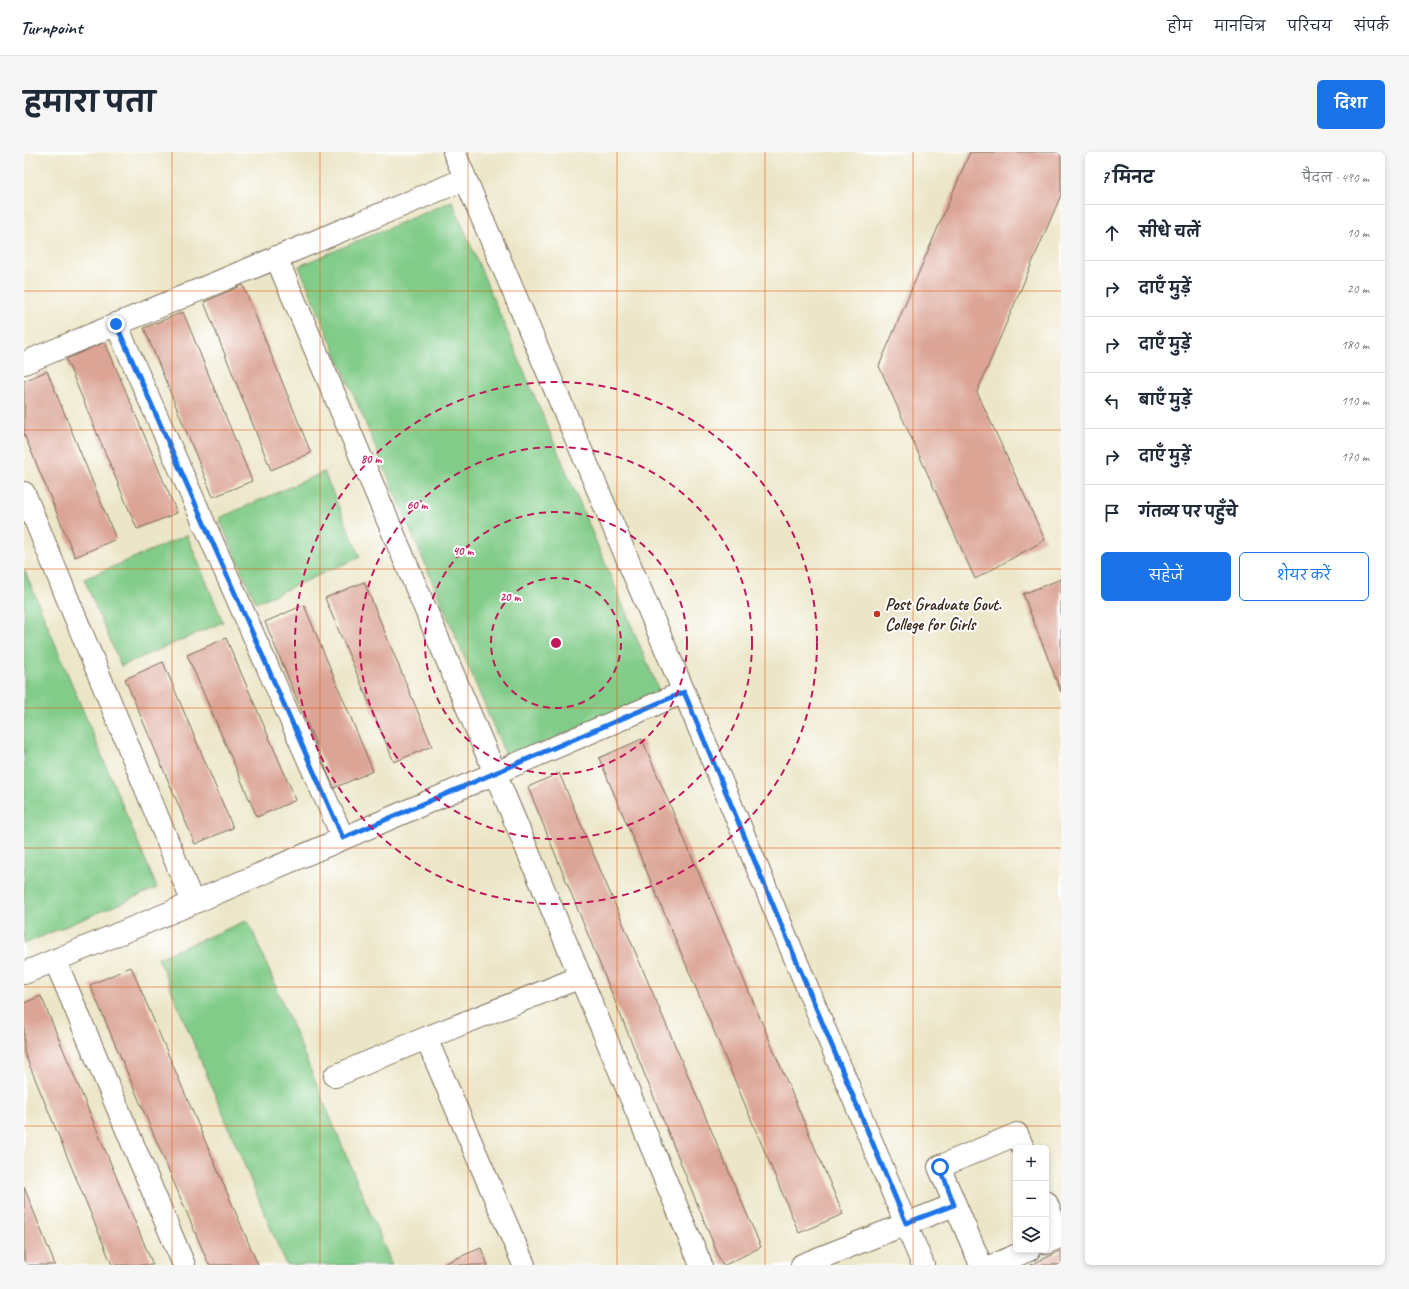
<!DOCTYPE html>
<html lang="hi">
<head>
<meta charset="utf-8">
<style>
	body { margin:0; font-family:Caveat,"Playpen Sans Deva",sans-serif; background:#f6f6f7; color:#1f2937 }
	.controls { position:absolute; right:12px; bottom:12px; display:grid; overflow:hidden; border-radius:6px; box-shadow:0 2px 6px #0003 }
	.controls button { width:36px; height:36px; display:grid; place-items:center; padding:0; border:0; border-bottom:1px solid #e0e1e3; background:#fff; color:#1f2937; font:20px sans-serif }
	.stop { position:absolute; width:12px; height:12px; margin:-9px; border:3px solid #1a73e8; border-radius:50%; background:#fff }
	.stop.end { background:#1a73e8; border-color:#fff; box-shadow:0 1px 4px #0008 }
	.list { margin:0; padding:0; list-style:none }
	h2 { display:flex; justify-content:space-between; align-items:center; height:52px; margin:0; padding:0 16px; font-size:17px }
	h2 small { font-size:13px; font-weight:400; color:#747a83 }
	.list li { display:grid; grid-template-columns:26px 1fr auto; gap:12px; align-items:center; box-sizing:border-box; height:56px; padding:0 16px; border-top:1px solid #e0e1e3 }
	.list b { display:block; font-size:15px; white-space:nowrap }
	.list em { font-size:13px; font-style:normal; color:#747a83 }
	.actions { display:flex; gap:8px; padding:12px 16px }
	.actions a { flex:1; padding:9px 0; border:1px solid #1a73e8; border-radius:6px; text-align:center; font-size:14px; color:#1a73e8 }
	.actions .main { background:#1a73e8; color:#fff }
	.icon { flex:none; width:22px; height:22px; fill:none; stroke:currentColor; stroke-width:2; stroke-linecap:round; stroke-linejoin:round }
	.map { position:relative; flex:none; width:1037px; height:1113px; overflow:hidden; border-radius:6px }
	header { display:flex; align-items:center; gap:24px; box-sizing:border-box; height:56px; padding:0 20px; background:#fff; border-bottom:1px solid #e0e1e3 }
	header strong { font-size:19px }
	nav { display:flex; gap:22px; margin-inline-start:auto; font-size:14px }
	.intro { display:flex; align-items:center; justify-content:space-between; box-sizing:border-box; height:96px; padding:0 24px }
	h1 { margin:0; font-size:28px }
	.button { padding:10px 18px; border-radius:6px; background:#1a73e8; color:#fff; font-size:14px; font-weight:700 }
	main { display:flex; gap:24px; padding:0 24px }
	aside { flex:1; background:#fff; border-radius:6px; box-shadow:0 2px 6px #0003 }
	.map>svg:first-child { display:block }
</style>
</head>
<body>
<header>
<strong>Turnpoint</strong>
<nav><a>होम</a><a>मानचित्र</a><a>परिचय</a><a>संपर्क</a></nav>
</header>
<div class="intro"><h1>हमारा पता</h1><a class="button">दिशा</a></div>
<main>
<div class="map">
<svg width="1037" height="1113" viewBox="0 0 1037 1113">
	<rect width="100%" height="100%" fill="#fff"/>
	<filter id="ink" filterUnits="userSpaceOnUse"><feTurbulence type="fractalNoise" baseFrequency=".025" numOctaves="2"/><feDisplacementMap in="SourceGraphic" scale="8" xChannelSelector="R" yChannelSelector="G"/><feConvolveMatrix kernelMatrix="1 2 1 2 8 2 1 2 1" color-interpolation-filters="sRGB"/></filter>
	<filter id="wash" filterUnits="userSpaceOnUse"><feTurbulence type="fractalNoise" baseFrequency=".012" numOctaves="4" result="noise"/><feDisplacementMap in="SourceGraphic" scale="16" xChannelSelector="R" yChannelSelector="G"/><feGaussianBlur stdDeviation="0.9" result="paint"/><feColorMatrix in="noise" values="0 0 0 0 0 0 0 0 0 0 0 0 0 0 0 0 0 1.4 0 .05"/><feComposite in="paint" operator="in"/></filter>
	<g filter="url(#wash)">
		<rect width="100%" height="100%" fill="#ece6c8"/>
		<!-- green -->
		<g fill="#82cc89" stroke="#5e7b54">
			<path d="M428,49L636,541L483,606L275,114Z"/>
			<path d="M300,320L336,405L232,451L195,366Z"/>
			<path d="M163,383L199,470L97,514L60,427Z"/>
			<path d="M0,417L133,736L0,792Z"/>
			<path d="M224,768L368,1113H262L134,806Z"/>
		</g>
		<g id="blocks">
			<!-- building -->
			<g fill="#dba495">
				<path d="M946,0H1037V43L953,240L1021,388L951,427L855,214Z"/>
				<path d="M219,133L287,301L247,318L180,150Z"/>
				<path d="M159,160L228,329L189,345L120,176Z"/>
				<path d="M81,190L153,361L113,377L42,207Z"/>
				<path d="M23,219L92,387L51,405L0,282V229Z"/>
				<path d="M1037,427V540L999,442Z"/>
				<path d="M340,430L408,594L370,610L301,446Z"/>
				<path d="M280,453L349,619L310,636L241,470Z"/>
				<path d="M202,486L272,648L233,665L163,503Z"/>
				<path d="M139,510L209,676L171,692L101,527Z"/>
				<path d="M618,587L819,1062L775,1081L575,606Z"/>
				<path d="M535,621L737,1095L701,1113H698L504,635Z"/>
				<path d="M107,815L234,1113H185L66,833Z"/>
				<path d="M17,844L129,1113H88L0,900V851Z"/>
				<path d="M0,1035L31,1113H0Z"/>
				<path d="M457,1096L464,1113H422L421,1111Z"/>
				<path d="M1037,1099V1113H1006Z"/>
			</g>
		</g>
	</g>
	<g filter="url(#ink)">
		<use href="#blocks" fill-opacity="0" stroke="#796c5a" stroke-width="1"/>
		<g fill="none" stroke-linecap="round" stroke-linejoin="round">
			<defs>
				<g id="street">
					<path d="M430,0L660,540L899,1113"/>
					<path d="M252,105L471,621L677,1113"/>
					<path d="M92,172L319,686"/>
					<path d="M0,211L441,27"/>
					<path d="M0,341L169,751"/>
					<path d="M31,808L160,1113"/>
					<path d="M0,821L169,751L660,540"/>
					<path d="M402,886L500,1113"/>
					<path d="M311,924L402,886L557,825"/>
					<path d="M1022,1050L1036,1085L1022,1091"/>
					<path d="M778,1113L930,1053"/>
					<path d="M957,1113L915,1015L993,982L999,996"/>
					<path d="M970,1113L1005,1098"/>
				</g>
			</defs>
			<!-- street casing -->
			<use href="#street" stroke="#796c5a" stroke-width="24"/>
			<!-- street -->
			<use href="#street" stroke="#fff" stroke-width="22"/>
		</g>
	</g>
	<g fill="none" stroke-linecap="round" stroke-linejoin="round" filter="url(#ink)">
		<!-- route -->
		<path stroke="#1a73e8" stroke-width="5" d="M92,172L319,686L660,540L882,1071L930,1053L916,1015"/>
	</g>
	<!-- grid -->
	<path fill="none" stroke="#df570d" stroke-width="1" stroke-opacity="0.55" d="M148,0V1113M296,0V1113M444,0V1113M593,0V1113M741,0V1113M889,0V1113M0,139H1037M0,278H1037M0,417H1037M0,556H1037M0,696H1037M0,835H1037M0,974H1037"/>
	<!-- distance rings -->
	<g fill="none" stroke="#c2185b" stroke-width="2" stroke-dasharray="7 5">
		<circle cx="532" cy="491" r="65"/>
		<circle cx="532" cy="491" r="131"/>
		<circle cx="532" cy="491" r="196"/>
		<circle cx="532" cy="491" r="261"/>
	</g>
	<!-- markers -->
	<circle fill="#c8321e" stroke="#fff" stroke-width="1.5" cx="853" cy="462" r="4"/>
	<g text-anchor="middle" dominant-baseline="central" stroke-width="4" stroke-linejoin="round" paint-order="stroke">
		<!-- poi labels -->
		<g font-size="17" font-weight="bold" fill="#3b2a1e" stroke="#fff" text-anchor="start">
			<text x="861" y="452">Post Graduate Govt.<tspan x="861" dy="20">College for Girls</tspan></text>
		</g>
	</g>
	<circle cx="532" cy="491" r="6" fill="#c2185b" stroke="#fff" stroke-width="2"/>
	<g font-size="12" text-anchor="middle" font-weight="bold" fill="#c2185b" stroke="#fff" stroke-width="4" stroke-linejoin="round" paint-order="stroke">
		<text x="347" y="311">80 m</text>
		<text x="393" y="357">60 m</text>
		<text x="439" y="403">40 m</text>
		<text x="486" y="449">20 m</text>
	</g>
</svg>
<div class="controls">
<button>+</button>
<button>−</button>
<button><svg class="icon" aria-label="layers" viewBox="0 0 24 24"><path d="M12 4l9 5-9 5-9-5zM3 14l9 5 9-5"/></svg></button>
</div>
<div class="stop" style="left:916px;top:1015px"></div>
<div class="stop end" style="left:92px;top:172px"></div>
</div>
<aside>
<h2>7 मिनट<small>पैदल · 490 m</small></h2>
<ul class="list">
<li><svg class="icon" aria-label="ahead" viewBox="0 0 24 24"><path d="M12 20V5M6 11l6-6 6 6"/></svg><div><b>सीधे चलें</b></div><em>10 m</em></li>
<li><svg class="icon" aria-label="right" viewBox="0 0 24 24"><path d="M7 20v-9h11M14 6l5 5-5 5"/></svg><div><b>दाएँ मुड़ें</b></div><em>20 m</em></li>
<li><svg class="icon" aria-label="right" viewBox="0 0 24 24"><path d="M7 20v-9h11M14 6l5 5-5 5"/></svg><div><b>दाएँ मुड़ें</b></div><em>180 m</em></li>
<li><svg class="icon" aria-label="left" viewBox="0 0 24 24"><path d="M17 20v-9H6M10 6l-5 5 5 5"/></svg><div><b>बाएँ मुड़ें</b></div><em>110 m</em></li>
<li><svg class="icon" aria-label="right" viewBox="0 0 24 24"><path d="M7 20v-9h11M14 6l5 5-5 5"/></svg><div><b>दाएँ मुड़ें</b></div><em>170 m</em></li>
<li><svg class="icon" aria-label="arrive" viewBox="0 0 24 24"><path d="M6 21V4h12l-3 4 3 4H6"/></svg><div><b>गंतव्य पर पहुँचे</b></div></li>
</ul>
<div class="actions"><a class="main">सहेजें</a><a>शेयर करें</a></div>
</aside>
</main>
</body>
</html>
